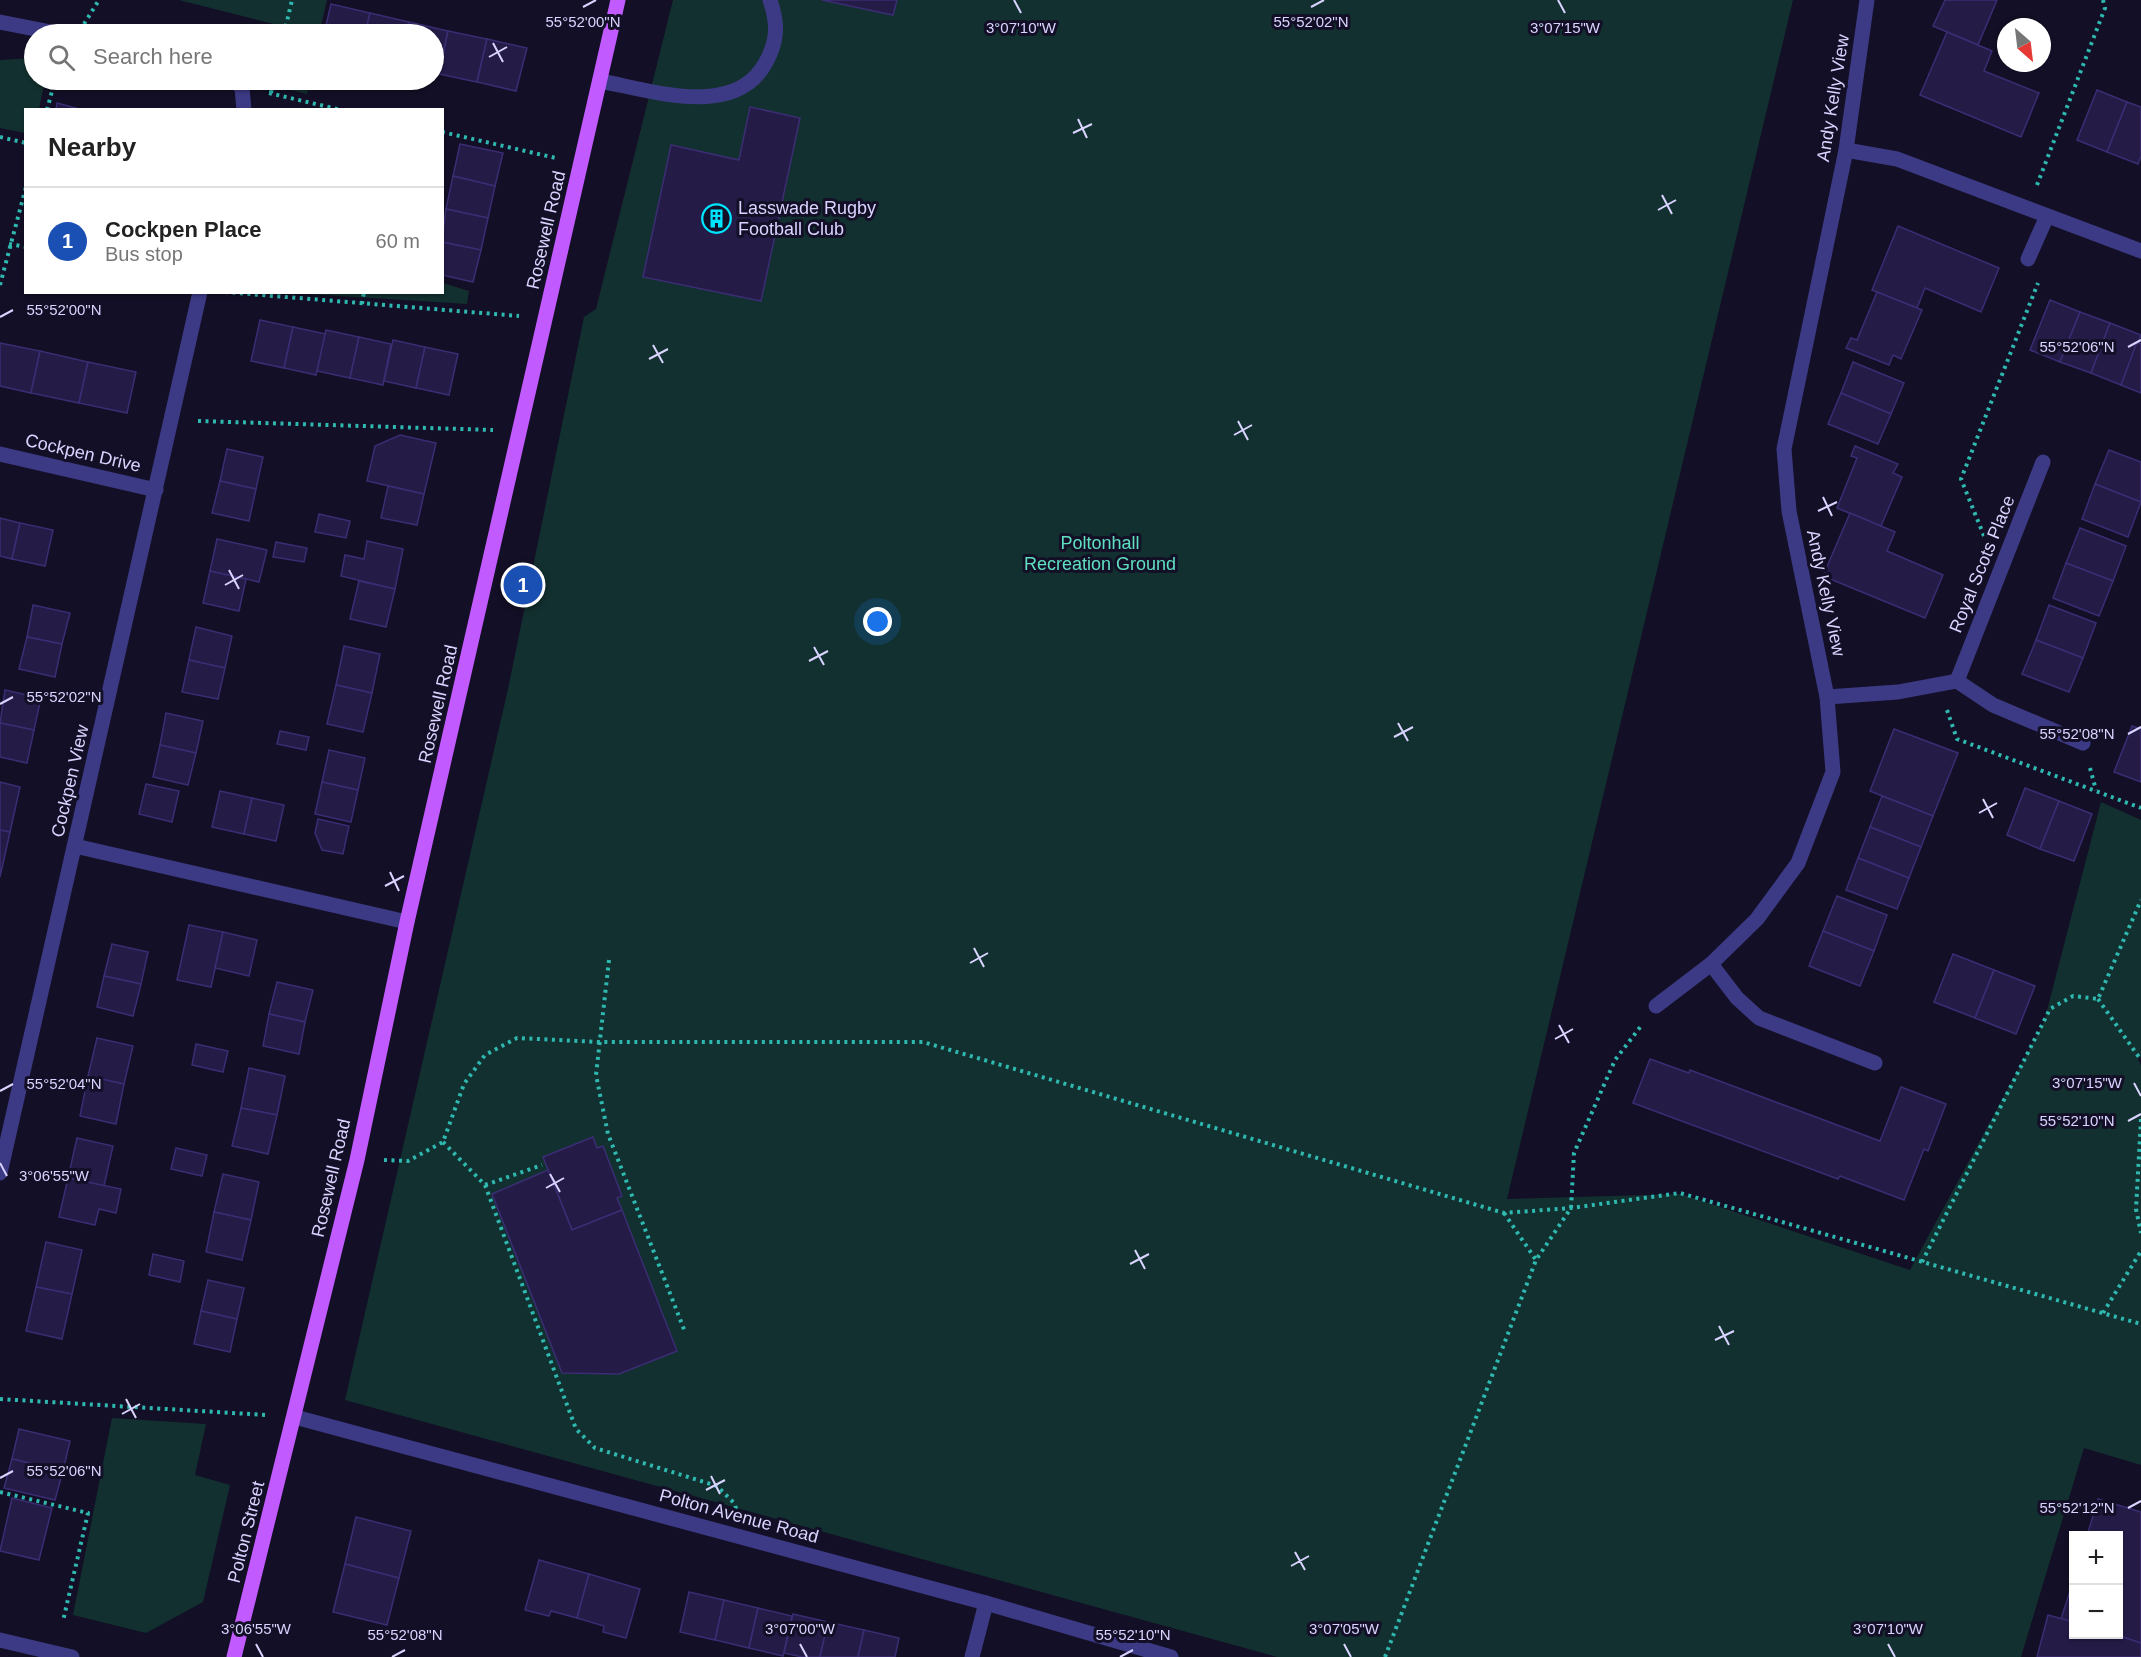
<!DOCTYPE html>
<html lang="en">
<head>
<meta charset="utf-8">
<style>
	body { margin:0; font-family:Arial,sans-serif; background:#f2f2f2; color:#222 }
	.controls { position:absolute; right:18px; bottom:18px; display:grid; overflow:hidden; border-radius:0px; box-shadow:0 2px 4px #0004 }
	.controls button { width:54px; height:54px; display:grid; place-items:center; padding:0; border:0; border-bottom:2px solid #e0e0e0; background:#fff; color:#222; font:30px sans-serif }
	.compass { position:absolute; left:1997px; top:18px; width:54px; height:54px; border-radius:50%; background:#fff; box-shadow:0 2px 4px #0004; rotate:152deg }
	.you { position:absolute; left:878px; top:622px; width:21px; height:21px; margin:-15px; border:4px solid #fff; border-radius:50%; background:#1a73e8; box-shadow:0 0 0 9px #1a73e833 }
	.badge { display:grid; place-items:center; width:39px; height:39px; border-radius:50%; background:#1a73e8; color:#fff; font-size:20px; font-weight:700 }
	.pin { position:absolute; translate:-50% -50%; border:3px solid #fff; box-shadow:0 2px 6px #0006 }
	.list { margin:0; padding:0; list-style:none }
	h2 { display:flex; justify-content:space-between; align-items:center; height:78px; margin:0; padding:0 24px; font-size:26px }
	h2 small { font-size:20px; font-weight:400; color:#767676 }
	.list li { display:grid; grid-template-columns:39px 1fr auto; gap:18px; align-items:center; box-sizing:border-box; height:108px; padding:0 24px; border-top:2px solid #e0e0e0 }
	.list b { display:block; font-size:22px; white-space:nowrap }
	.list p { margin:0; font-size:20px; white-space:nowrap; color:#767676 }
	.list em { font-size:20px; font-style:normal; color:#767676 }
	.icon { flex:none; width:33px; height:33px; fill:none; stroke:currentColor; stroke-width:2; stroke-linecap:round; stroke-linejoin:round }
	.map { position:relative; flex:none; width:2141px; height:1657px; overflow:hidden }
	.search { position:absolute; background:#fff; box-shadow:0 2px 4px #0004; left:24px; top:24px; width:420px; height:66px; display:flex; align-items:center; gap:15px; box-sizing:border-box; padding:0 21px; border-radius:33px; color:#767676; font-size:22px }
	.panel { position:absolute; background:#fff; box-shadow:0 2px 4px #0004; left:24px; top:108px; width:420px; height:186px; border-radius:0px }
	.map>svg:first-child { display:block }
</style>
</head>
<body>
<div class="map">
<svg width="2141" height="1657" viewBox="0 0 2141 1657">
	<rect width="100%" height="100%" fill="#130f26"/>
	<!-- green -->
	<g fill="#12302f">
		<path d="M179,0H327L319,34H288L289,28Z"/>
		<path d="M673,0H1793L1507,1199L1681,1194L1910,1270L2044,1022L2101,802L2141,820V1057L2138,1059L2141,1065V1465L2084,1448L2021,1657H1277L345,1400L508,689L584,317L596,309Z"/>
		<path d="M34,58V80H45L39,109L26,110L25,133L0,128V60Z"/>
		<path d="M280,80H310L307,94L278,87Z"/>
		<path d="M443,283L469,291L467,304L293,293L442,292Z"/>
		<path d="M112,1418L206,1424L195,1475L230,1485L203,1602L146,1633L73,1615Z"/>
	</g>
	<!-- building -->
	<g fill="#241b47" stroke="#3b2d73" stroke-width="1.5">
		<path d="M822,0H897L893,15Z"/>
		<path d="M1945,0H1997L1978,45L1933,26Z"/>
		<path d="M331,4L370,13L365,34H324Z"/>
		<path d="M370,13L409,22L406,34H365Z"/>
		<path d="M409,22L448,31L439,74L434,72V34H406Z"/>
		<path d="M448,31L487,39L477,82L439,74Z"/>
		<path d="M1947,32L1992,51L1984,71L2039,93L2021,137L1920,95Z"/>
		<path d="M487,39L527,48L516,91L477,82Z"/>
		<path d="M2097,90L2127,102L2107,152L2077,140Z"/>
		<path d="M2127,102L2141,107V156L2138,164L2107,152Z"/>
		<path d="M57,103L83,110H56Z"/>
		<path d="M750,107L800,118L761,301L643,277L671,145L739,160Z"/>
		<path d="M460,144L503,153L495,186L453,176Z"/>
		<path d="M453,176L495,186L488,218L446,209Z"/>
		<path d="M446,209L488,218L481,250L442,242Z"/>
		<path d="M1898,226L1999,268L1981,312L1925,288L1917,308L1872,290Z"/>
		<path d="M442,242L481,250L473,282L442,275Z"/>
		<path d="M1877,292L1922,310L1901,359L1893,355L1889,365L1846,348L1851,338L1857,340Z"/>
		<path d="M2050,300L2080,312L2060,362L2030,350Z"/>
		<path d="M2080,312L2110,323L2091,373L2060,362Z"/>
		<path d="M260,320L293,327L284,368L251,361Z"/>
		<path d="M2110,323L2141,335L2121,385L2091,373Z"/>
		<path d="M293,327L326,334L316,375L284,368Z"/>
		<path d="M326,330L359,337L350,378L317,371Z"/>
		<path d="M359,337L391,344L383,385L350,378Z"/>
		<path d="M393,340L425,347L416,388L384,381Z"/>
		<path d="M2137,342L2141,344V393L2121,385Z"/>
		<path d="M0,343L40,351L31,393L0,386Z"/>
		<path d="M425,347L458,354L449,395L416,388Z"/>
		<path d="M40,351L88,362L79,403L31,393Z"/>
		<path d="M88,362L136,372L127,413L79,403Z"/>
		<path d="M1853,362L1904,383L1891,414L1841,393Z"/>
		<path d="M1841,393L1891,414L1878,444L1828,424Z"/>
		<path d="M400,435L436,443L424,494L367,481L375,446Z"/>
		<path d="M1855,446L1898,464L1893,473L1902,477L1881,526L1837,508L1857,458L1851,456Z"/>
		<path d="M227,449L263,457L256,489L220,481Z"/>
		<path d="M2109,450L2141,462V502L2095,484Z"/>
		<path d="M220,481L256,489L249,521L212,513Z"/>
		<path d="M2095,484L2141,502L2128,537L2082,519Z"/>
		<path d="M388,486L424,494L417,525L381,518Z"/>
		<path d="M1850,513L1895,532L1887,551L1943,575L1925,618L1823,576Z"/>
		<path d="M319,514L350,521L346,538L315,532Z"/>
		<path d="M0,518L20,523L12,559L0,556Z"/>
		<path d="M20,523L53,530L45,566L12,559Z"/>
		<path d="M2080,528L2126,546L2113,581L2066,563Z"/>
		<path d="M217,539L267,550L259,582L210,571Z"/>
		<path d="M367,541L403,549L395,589L341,576L345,555L364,559Z"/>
		<path d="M276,542L307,548L304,562L273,557Z"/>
		<path d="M2066,563L2113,581L2099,616L2053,598Z"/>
		<path d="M210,571L246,579L239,611L203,603Z"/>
		<path d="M359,581L395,589L386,627L350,619Z"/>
		<path d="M33,605L70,613L62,644L27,637Z"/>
		<path d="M2049,605L2096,623L2083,658L2036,640Z"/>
		<path d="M196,627L232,636L225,668L189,660Z"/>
		<path d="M27,637L62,644L55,677L19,669Z"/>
		<path d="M2036,640L2083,658L2069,692L2022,674Z"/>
		<path d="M344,646L380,654L372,693L336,685Z"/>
		<path d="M189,660L225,668L218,699L182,692Z"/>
		<path d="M336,685L372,693L363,732L327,724Z"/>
		<path d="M5,690L41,698L34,730L0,723Z"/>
		<path d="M166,713L203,721L196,753L160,745Z"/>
		<path d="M0,723L34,730L27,763L0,757Z"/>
		<path d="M2132,726L2141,729V782L2114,772Z"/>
		<path d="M1894,729L1958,753L1933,816L1870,791Z"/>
		<path d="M280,731L309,737L306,750L277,744Z"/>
		<path d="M160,745L196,753L188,785L153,777Z"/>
		<path d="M329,750L365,758L358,790L322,782Z"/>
		<path d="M0,782L20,787L10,832L0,830Z"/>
		<path d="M322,782L358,790L351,822L315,814Z"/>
		<path d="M146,784L179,791L172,822L139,814Z"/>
		<path d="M2025,788L2059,801L2040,849L2007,835Z"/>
		<path d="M220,791L252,798L244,834L212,827Z"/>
		<path d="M1882,796L1933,816L1921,847L1870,827Z"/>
		<path d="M252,798L284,805L276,841L244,834Z"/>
		<path d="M2059,801L2092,814L2074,861L2040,849Z"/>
		<path d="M318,819L349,826L343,854L322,850L315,833Z"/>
		<path d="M1870,827L1921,847L1909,878L1858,858Z"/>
		<path d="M0,830L10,832L0,877Z"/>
		<path d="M1858,858L1909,878L1897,909L1846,890Z"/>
		<path d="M1837,896L1887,915L1874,951L1823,931Z"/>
		<path d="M189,925L223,932L211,987L177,980Z"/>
		<path d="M1823,931L1874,951L1860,986L1809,966Z"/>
		<path d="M223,932L257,940L249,976L215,968Z"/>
		<path d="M112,944L148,952L141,984L104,976Z"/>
		<path d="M1953,954L1994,970L1975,1018L1934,1002Z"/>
		<path d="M1994,970L2035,986L2016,1034L1975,1018Z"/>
		<path d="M104,976L141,984L133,1016L97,1007Z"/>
		<path d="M277,982L313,990L305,1022L269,1014Z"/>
		<path d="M269,1014L305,1022L299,1054L263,1046Z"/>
		<path d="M97,1038L133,1046L124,1084L88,1076Z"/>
		<path d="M196,1044L228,1051L223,1072L192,1065Z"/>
		<path d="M1650,1059L1689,1073L1690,1070L1880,1141L1901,1087L1946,1104L1928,1151L1924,1149L1904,1200L1840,1176L1838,1179L1633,1103Z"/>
		<path d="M249,1068L285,1076L277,1115L241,1108Z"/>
		<path d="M88,1076L124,1084L116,1124L80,1116Z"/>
		<path d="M241,1108L277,1115L268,1154L232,1146Z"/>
		<path d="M593,1137L597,1148L603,1146L622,1196L617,1198L622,1210L572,1230L543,1157Z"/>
		<path d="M77,1138L113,1146L104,1186L68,1178Z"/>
		<path d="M176,1148L207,1155L202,1176L171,1169Z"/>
		<path d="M548,1170L572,1230L622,1210L677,1351L619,1374L562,1373L492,1194Z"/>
		<path d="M223,1174L259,1182L251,1220L214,1212Z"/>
		<path d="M68,1178L121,1189L116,1213L99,1209L95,1225L59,1217Z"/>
		<path d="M214,1212L251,1220L242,1260L206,1252Z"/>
		<path d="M46,1242L82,1250L72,1294L36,1287Z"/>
		<path d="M153,1254L184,1261L180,1282L149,1275Z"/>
		<path d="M208,1280L244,1288L237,1319L201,1311Z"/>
		<path d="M36,1287L72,1294L62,1339L26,1331Z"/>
		<path d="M201,1311L237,1319L230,1352L194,1344Z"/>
		<path d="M19,1429L70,1441L63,1471L12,1459Z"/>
		<path d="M12,1459L63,1471L55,1500L4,1488Z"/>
		<path d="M12,1498L52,1508L39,1560L0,1551Z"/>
		<path d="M2098,1499L2141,1512V1643L2114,1634H2118V1536H2087Z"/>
		<path d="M356,1517L411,1531L399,1578L345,1564Z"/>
		<path d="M539,1560L589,1574L577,1618L551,1611L549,1616L525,1610Z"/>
		<path d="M345,1564L399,1578L387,1625L333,1612Z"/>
		<path d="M589,1574L640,1589L626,1638L603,1632L604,1626L577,1618Z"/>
		<path d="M2074,1579V1622L2061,1619Z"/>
		<path d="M689,1592L724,1600L715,1640L680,1632Z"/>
		<path d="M724,1600L758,1608L749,1648L715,1640Z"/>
		<path d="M758,1608L792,1616L783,1656L749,1648Z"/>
		<path d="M793,1614L828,1622L820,1657H802L784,1653Z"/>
		<path d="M2048,1615L2074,1622V1634H2114L2141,1643V1657H2037Z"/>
		<path d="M828,1622L864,1630L858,1657H820Z"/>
		<path d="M864,1630L899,1638L895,1657H858Z"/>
	</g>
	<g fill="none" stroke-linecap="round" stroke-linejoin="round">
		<!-- path -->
		<g stroke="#2fb8b0" stroke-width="4" stroke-dasharray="3 4.5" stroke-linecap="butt">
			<path d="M84,24L99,0"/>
			<path d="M284,34L292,0"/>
			<path d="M269,93L341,110"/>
			<path d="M271,93L274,80"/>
			<path d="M47,110L55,80"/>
			<path d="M442,132L556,158"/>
			<path d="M0,137L26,143"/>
			<path d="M2037,185L2105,8L2103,0"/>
			<path d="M9,244L26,247"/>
			<path d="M0,285L26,187"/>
			<path d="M225,292L519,316"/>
			<path d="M362,304L364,292"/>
			<path d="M198,421L493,430"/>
			<path d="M1984,536L1961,479L2038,283"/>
			<path d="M1947,710L1957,739L2141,808"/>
			<path d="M2090,768L2096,790"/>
			<path d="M609,960L596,1075L608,1134L685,1332"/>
			<path d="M2098,999L2141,1060"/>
			<path d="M2141,1119L2136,1209L2141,1233"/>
			<path d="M443,1142L485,1185L576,1429L595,1448L717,1486L735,1504L736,1509"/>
			<path d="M384,1160L408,1161L443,1142L464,1084L485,1055L517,1038L599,1042H923L1504,1213L1571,1208L1680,1193L2141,1324"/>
			<path d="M485,1185L542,1165"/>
			<path d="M1504,1213L1536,1260"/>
			<path d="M1922,1262L2050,1009L2073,996L2098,999L2141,900"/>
			<path d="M2103,1313L2141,1251"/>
			<path d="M0,1399L266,1415"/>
			<path d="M0,1492L88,1513L63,1621"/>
			<path d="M1385,1657L1536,1260L1571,1208L1574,1153L1615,1060L1641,1026"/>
		</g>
		<!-- service -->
		<g stroke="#3d3a85" stroke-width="15">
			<path d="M600,81C650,90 736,120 766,62C778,40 778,24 770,0"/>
			<path d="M1656,1006L1711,964"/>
		</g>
		<!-- minor -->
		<g stroke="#3d3a85" stroke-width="15">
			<path d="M1867,0L1846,150L1784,449L1789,511L1827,697L1833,772L1798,863L1757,919L1711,964L1737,998L1759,1018L1875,1063"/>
			<path d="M0,22L61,34"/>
			<path d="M233,80L242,88L244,110"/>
			<path d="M1846,150L1897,159L2141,251"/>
			<path d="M2028,259L2047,216"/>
			<path d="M0,454L156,490"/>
			<path d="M1957,681L2043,462"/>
			<path d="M1827,697L1898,692L1957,681L1993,705L2083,743"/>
			<path d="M75,846L407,922"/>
			<path d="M0,1173L200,292"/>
			<path d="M0,1640L72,1657"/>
			<path d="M972,1657L986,1603"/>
		</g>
		<!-- tertiary -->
		<path stroke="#3d3a85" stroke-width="15" d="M295,1417L986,1603L1171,1657"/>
		<!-- primary -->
		<path stroke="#c25bff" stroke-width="15" d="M234,1657L357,1160L407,922L618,0"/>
	</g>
	<!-- ticks -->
	<path fill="none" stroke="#d9d4ff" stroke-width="2" d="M1014,0L1021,13M1558,0L1565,13M583,7L596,0M1311,7L1324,0M493,43L503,62M489,57L507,47M1078,119L1087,138M1073,133L1092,124M1662,195L1672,214M1658,210L1676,200M0,317L13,310M653,345L663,363M2128,347L2141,340M649,359L668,349M1238,421L1248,440M1234,435L1252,425M1823,497L1832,516M1818,511L1837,502M229,570L239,589M225,585L243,575M814,647L824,665M809,661L828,651M0,704L13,697M1398,723L1408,741M2128,734L2141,727M1394,737L1413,727M1983,799L1993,818M1979,813L1997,803M390,872L399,891M385,886L404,876M974,948L984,967M970,963L988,953M1559,1025L1569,1043M1555,1039L1573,1029M2134,1083L2141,1096M0,1091L13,1084M2128,1121L2141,1114M0,1163L7,1176M550,1174L560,1192M546,1188L564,1178M1135,1250L1145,1269M1130,1264L1149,1254M1719,1326L1729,1345M1715,1340L1734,1331M126,1399L136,1418M122,1414L140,1404M711,1476L720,1494M0,1478L13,1471M706,1490L725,1480M2128,1508L2141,1501M1295,1552L1305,1570M1291,1566L1309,1556M256,1644L263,1657M800,1644L807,1657M1344,1644L1351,1657M1888,1644L1895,1657M392,1657L405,1650M1120,1657L1133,1650"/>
	<!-- icons -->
	<defs>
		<symbol id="building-ring" viewBox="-11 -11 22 22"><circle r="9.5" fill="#130f26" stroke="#00e5ff" stroke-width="1.5"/><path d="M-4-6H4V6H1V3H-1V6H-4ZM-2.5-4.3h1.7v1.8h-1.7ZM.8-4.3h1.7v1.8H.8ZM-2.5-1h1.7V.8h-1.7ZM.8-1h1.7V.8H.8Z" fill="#00e5ff"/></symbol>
	</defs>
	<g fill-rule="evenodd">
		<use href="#building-ring" x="700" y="202" width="33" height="33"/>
	</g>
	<g text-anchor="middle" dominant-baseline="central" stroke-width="6" stroke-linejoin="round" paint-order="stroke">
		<!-- street labels -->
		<g font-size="18" fill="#d9d4ff" stroke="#130f26">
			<text transform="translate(1833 98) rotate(-81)">Andy Kelly View</text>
			<text transform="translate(546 230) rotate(-77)">Rosewell Road</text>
			<text transform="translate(83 453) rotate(13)">Cockpen Drive</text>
			<text transform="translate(1982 564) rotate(-68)">Royal Scots Place</text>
			<text transform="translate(1826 593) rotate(78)">Andy Kelly View</text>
			<text transform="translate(438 704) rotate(-77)">Rosewell Road</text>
			<text transform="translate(70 781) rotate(-77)">Cockpen View</text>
			<text transform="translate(331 1178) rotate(-77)">Rosewell Road</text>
			<text transform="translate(739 1516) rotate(15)">Polton Avenue Road</text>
			<text transform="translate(246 1532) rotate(-76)">Polton Street</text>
		</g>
		<!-- poi labels -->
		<g font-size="18" fill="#d9d4ff" stroke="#130f26" text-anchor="start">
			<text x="738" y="208">Lasswade Rugby<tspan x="738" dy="21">Football Club</tspan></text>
		</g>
		<!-- park labels -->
		<g font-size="18" fill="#5fe0c0" stroke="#130f26">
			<text x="1100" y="543">Poltonhall<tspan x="1100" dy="21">Recreation Ground</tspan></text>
		</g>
	</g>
	<g font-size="15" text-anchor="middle" fill="#d9d4ff" stroke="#130f26" stroke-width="6" stroke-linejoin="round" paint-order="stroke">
		<text x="1311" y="27">55°52'02"N</text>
		<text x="583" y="27">55°52'00"N</text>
		<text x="1021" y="33">3°07'10"W</text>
		<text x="1565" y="33">3°07'15"W</text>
		<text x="64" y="315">55°52'00"N</text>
		<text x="2077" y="352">55°52'06"N</text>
		<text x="64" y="702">55°52'02"N</text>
		<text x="2077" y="739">55°52'08"N</text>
		<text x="2087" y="1088">3°07'15"W</text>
		<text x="64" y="1089">55°52'04"N</text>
		<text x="2077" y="1126">55°52'10"N</text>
		<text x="54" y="1181">3°06'55"W</text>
		<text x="64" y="1476">55°52'06"N</text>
		<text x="2077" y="1513">55°52'12"N</text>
		<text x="256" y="1634">3°06'55"W</text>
		<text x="800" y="1634">3°07'00"W</text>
		<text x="1344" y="1634">3°07'05"W</text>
		<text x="1888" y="1634">3°07'10"W</text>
		<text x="405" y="1640">55°52'08"N</text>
		<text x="1133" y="1640">55°52'10"N</text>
	</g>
</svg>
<div class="controls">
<button>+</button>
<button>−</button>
</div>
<svg class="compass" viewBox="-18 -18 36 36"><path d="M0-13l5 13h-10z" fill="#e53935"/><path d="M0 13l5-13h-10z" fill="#767676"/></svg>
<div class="you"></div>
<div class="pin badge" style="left:523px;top:585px;background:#1a4fb4">1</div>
<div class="search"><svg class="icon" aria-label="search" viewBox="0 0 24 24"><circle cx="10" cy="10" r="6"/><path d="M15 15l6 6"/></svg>Search here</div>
<section class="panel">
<h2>Nearby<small></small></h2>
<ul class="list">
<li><span class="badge" style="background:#1a4fb4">1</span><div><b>Cockpen Place</b><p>Bus stop</p></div><em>60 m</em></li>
</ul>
</section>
</div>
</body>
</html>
